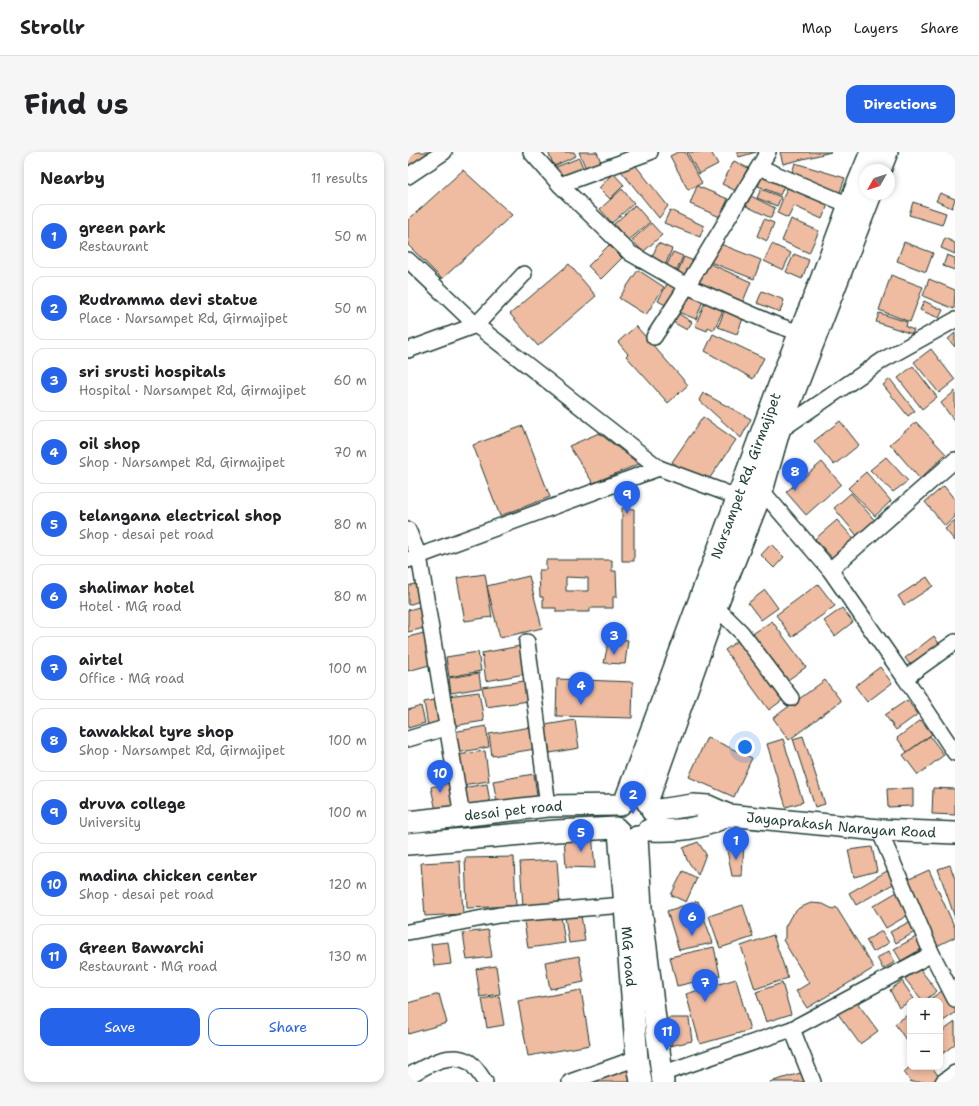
<!DOCTYPE html>
<html lang="en">
<head>
<meta charset="utf-8">
<style>
	body { margin:0; font-family:"Shantell Sans",sans-serif; background:#f6f6f6; color:#202124 }
	.controls { position:absolute; right:12px; bottom:12px; display:grid; overflow:hidden; border-radius:8px; box-shadow:0 2px 6px #0003 }
	.controls button { width:36px; height:36px; display:grid; place-items:center; padding:0; border:0; border-bottom:1px solid #e0e0e0; background:#fff; color:#202124; font:20px sans-serif }
	.compass { position:absolute; left:451px; top:12px; width:36px; height:36px; border-radius:50%; background:#fff; box-shadow:0 2px 6px #0003; rotate:231deg }
	.you { position:absolute; left:337px; top:595px; width:14px; height:14px; margin:-10px; border:3px solid #fff; border-radius:50%; background:#1a73e8; box-shadow:0 0 0 6px #1a73e833 }
	.badge { display:grid; place-items:center; width:26px; height:26px; border-radius:50%; background:#2563eb; color:#fff; font-size:13px; font-weight:700 }
	.pin { position:absolute; translate:-50% -33px; filter:drop-shadow(0 1px 2px #0008) }
	.pin::after { content:''; position:absolute; top:21px; width:14px; height:12px; background:inherit; clip-path:polygon(0 0,100% 0,50% 100%) }
	.list { margin:0; padding:0; list-style:none }
	h2 { display:flex; justify-content:space-between; align-items:center; height:52px; margin:0; padding:0 16px; font-size:17px }
	h2 small { font-size:13px; font-weight:400; color:#757577 }
	.list li { display:grid; grid-template-columns:26px 1fr auto; gap:12px; align-items:center; box-sizing:border-box; height:64px; margin:0 8px 8px; padding:0 8px; border:1px solid #e0e0e0; border-radius:12px }
	.list b { display:block; font-size:15px; white-space:nowrap }
	.list p { margin:0; font-size:13px; white-space:nowrap; color:#757577 }
	.list em { font-size:13px; font-style:normal; color:#757577 }
	.actions { display:flex; gap:8px; padding:12px 16px }
	.actions a { flex:1; padding:9px 0; border:1px solid #2563eb; border-radius:12px; text-align:center; font-size:14px; color:#2563eb }
	.actions .main { background:#2563eb; color:#fff }
	.map { position:relative; flex:none; width:547px; height:930px; overflow:hidden; border-radius:12px }
	header { display:flex; align-items:center; gap:24px; box-sizing:border-box; height:56px; padding:0 20px; background:#fff; border-bottom:1px solid #e0e0e0 }
	header strong { font-size:19px }
	nav { display:flex; gap:22px; margin-inline-start:auto; font-size:14px }
	.intro { display:flex; align-items:center; justify-content:space-between; box-sizing:border-box; height:96px; padding:0 24px }
	h1 { margin:0; font-size:28px }
	.button { padding:10px 18px; border-radius:12px; background:#2563eb; color:#fff; font-size:14px; font-weight:700 }
	main { display:flex; gap:24px; padding:0 24px }
	aside { flex:1; background:#fff; border-radius:12px; box-shadow:0 2px 6px #0003 }
	.map>svg:first-child { display:block }
</style>
</head>
<body>
<header>
<strong>Strollr</strong>
<nav><a>Map</a><a>Layers</a><a>Share</a></nav>
</header>
<div class="intro"><h1>Find us</h1><a class="button">Directions</a></div>
<main>
<aside>
<h2>Nearby<small>11 results</small></h2>
<ul class="list">
<li><span class="badge">1</span><div><b>green park</b><p>Restaurant</p></div><em>50 m</em></li>
<li><span class="badge">2</span><div><b>Rudramma devi statue</b><p>Place · Narsampet Rd, Girmajipet</p></div><em>50 m</em></li>
<li><span class="badge">3</span><div><b>sri srusti hospitals</b><p>Hospital · Narsampet Rd, Girmajipet</p></div><em>60 m</em></li>
<li><span class="badge">4</span><div><b>oil shop</b><p>Shop · Narsampet Rd, Girmajipet</p></div><em>70 m</em></li>
<li><span class="badge">5</span><div><b>telangana electrical shop</b><p>Shop · desai pet road</p></div><em>80 m</em></li>
<li><span class="badge">6</span><div><b>shalimar hotel</b><p>Hotel · MG road</p></div><em>80 m</em></li>
<li><span class="badge">7</span><div><b>airtel</b><p>Office · MG road</p></div><em>100 m</em></li>
<li><span class="badge">8</span><div><b>tawakkal tyre shop</b><p>Shop · Narsampet Rd, Girmajipet</p></div><em>100 m</em></li>
<li><span class="badge">9</span><div><b>druva college</b><p>University</p></div><em>100 m</em></li>
<li><span class="badge">10</span><div><b>madina chicken center</b><p>Shop · desai pet road</p></div><em>120 m</em></li>
<li><span class="badge">11</span><div><b>Green Bawarchi</b><p>Restaurant · MG road</p></div><em>130 m</em></li>
</ul>
<div class="actions"><a class="main">Save</a><a>Share</a></div>
</aside>
<div class="map">
<svg width="547" height="930" viewBox="0 0 547 930">
	<rect width="100%" height="100%" fill="#fff"/>
	<filter id="ink" filterUnits="userSpaceOnUse"><feTurbulence type="fractalNoise" baseFrequency=".025" numOctaves="2"/><feDisplacementMap in="SourceGraphic" scale="8" xChannelSelector="R" yChannelSelector="G"/><feConvolveMatrix kernelMatrix="1 2 1 2 8 2 1 2 1" color-interpolation-filters="sRGB"/></filter>
	<g filter="url(#ink)">
		<!-- building -->
		<g fill="#efbba1" stroke="#1f3d34" fill-rule="evenodd">
			<path d="M2,0H29L0,19V2Z"/>
			<path d="M140,0H166L168,4L146,14Z"/>
			<path d="M171,0H189L193,10L178,17Z"/>
			<path d="M270,0H277L294,31L280,38L262,4Z"/>
			<path d="M279,0H303L310,12L291,22Z"/>
			<path d="M329,0H348L331,5Z"/>
			<path d="M372,0H423L375,12Z"/>
			<path d="M171,6L176,18L153,27L148,15Z"/>
			<path d="M224,9L260,54L251,66L213,19Z"/>
			<path d="M326,9L340,16L328,39L314,32Z"/>
			<path d="M387,11L437,26L431,43L383,24Z"/>
			<path d="M55,18L104,63L34,127L0,93V68Z"/>
			<path d="M205,21L216,33L202,47L191,36Z"/>
			<path d="M354,25L376,34L372,43L350,34Z"/>
			<path d="M381,31L422,48L414,67L386,54L380,66L369,61Z"/>
			<path d="M289,34L320,47L312,65L282,52Z"/>
			<path d="M214,37L226,51L204,71L192,57Z"/>
			<path d="M353,37L373,45L369,54L349,46Z"/>
			<path d="M532,41L547,47L544,56L528,49Z"/>
			<path d="M343,44L367,56L363,66L338,54Z"/>
			<path d="M505,50L538,61L534,73L501,63Z"/>
			<path d="M227,53L242,70L220,89L206,72Z"/>
			<path d="M262,58L296,74L292,85L256,71Z"/>
			<path d="M356,67L366,71L359,89L349,84Z"/>
			<path d="M383,67L411,79L401,101L374,89Z"/>
			<path d="M243,71L254,83L235,100L224,88Z"/>
			<path d="M537,86L547,91V102L533,96Z"/>
			<path d="M496,90L525,101L518,120L489,109Z"/>
			<path d="M250,91L264,97L256,116L242,110Z"/>
			<path d="M310,91L353,108L346,127L302,110Z"/>
			<path d="M364,92L383,101L375,118L356,109Z"/>
			<path d="M201,93L214,106L193,127L180,114Z"/>
			<path d="M265,100L275,104L268,121L257,117Z"/>
			<path d="M386,102L401,108L394,127L378,120Z"/>
			<path d="M539,103L547,106V118L535,114Z"/>
			<path d="M276,105L286,109L279,126L269,122Z"/>
			<path d="M296,109L343,130L334,152L287,130Z"/>
			<path d="M161,112L188,144L130,194L102,162Z"/>
			<path d="M230,118L256,135L238,163L211,146Z"/>
			<path d="M483,123L515,135L502,170L471,158Z"/>
			<path d="M521,127L547,138L546,157L515,144Z"/>
			<path d="M260,130L273,137L263,156L250,149Z"/>
			<path d="M354,139L376,148L372,160L349,151Z"/>
			<path d="M277,140L296,146L288,167L270,160Z"/>
			<path d="M298,148L316,156L306,178L300,175L299,179L287,174Z"/>
			<path d="M516,149L535,158L531,166L512,158Z"/>
			<path d="M317,157L336,164L329,182L310,175Z"/>
			<path d="M266,159L284,170L279,178L261,168Z"/>
			<path d="M471,161L499,170L498,175L506,178L504,182L468,170Z"/>
			<path d="M228,174L280,233L260,251L218,204L220,202L210,190Z"/>
			<path d="M547,181V195L540,187Z"/>
			<path d="M305,182L356,206L345,227L297,199Z"/>
			<path d="M523,197L547,228L531,241L506,210Z"/>
			<path d="M505,214L529,245L514,257L490,226Z"/>
			<path d="M482,227L507,259L500,264L475,233Z"/>
			<path d="M547,239V270L533,251Z"/>
			<path d="M295,241L343,267L333,286L291,248Z"/>
			<path d="M295,265L328,288L297,333L264,310Z"/>
			<path d="M432,269L451,293L426,313L406,289Z"/>
			<path d="M508,270L538,302L512,327L482,292Z"/>
			<path d="M115,274L142,345L92,364L65,293Z"/>
			<path d="M191,281L231,312L185,331L161,294Z"/>
			<path d="M478,305L500,329L485,340L462,318Z"/>
			<path d="M414,310L433,332L398,363L378,340Z"/>
			<path d="M458,320L483,349L467,364L440,336Z"/>
			<path d="M536,334L547,348V365L537,374L517,350Z"/>
			<path d="M443,341L469,371L451,386L426,356Z"/>
			<path d="M214,356L226,357V409H214Z"/>
			<path d="M429,368L448,389L426,408L407,387Z"/>
			<path d="M547,368V389L537,377Z"/>
			<path d="M363,392L376,405L366,416L353,403Z"/>
			<path d="M138,408H204V419H208L209,445H205V456H182V460H148V456H135V445H132L131,418H138ZM158,425L180,426V439H158Z"/>
			<path d="M77,422L84,465L57,469L49,426Z"/>
			<path d="M121,424L134,476L92,486L79,434Z"/>
			<path d="M519,425L525,434L496,453L490,444Z"/>
			<path d="M9,431L15,448L0,453V434Z"/>
			<path d="M410,432L427,454L384,485L368,463Z"/>
			<path d="M357,438L370,456L353,468L340,451Z"/>
			<path d="M15,454L20,475L0,480V458Z"/>
			<path d="M434,456L445,470L427,484L416,469Z"/>
			<path d="M364,469L398,515L377,530L343,483Z"/>
			<path d="M16,481L25,512L0,519V485Z"/>
			<path d="M526,484L532,493L503,514L497,506Z"/>
			<path d="M201,486L220,488L217,512L196,511Z"/>
			<path d="M332,487L376,547L361,558L317,498Z"/>
			<path d="M112,494L117,522L78,529L74,501Z"/>
			<path d="M70,500L73,519L41,525L38,505Z"/>
			<path d="M472,515L484,531L459,550L447,534Z"/>
			<path d="M71,521L73,536L43,541L41,526Z"/>
			<path d="M149,527L225,530L224,566L148,564Z"/>
			<path d="M417,528L433,549L381,588L365,566Z"/>
			<path d="M117,529L121,549L78,555L74,535Z"/>
			<path d="M71,540L76,569L45,574L40,544Z"/>
			<path d="M31,547L36,571L20,574L16,550Z"/>
			<path d="M499,548L510,562L488,578L477,563Z"/>
			<path d="M13,554L17,571L0,576V558Z"/>
			<path d="M167,568L171,596L142,601L137,573Z"/>
			<path d="M513,568L524,582L499,600L489,586Z"/>
			<path d="M78,574L81,595L48,601L45,580Z"/>
			<path d="M123,575L127,597L84,604L81,582Z"/>
			<path d="M395,584L417,652L407,655L385,587Z"/>
			<path d="M522,584L536,603L510,623L495,603Z"/>
			<path d="M299,585L344,606L326,645L281,625Z"/>
			<path d="M375,587L395,650L378,655L359,592Z"/>
			<path d="M77,599L81,629L54,633L49,603Z"/>
			<path d="M126,622L130,650L90,656L85,629Z"/>
			<path d="M41,631L48,654L28,659L23,635Z"/>
			<path d="M79,632L83,658L58,662L53,636Z"/>
			<path d="M505,636V654L480,655L479,637Z"/>
			<path d="M525,636L547,637V663L524,662Z"/>
			<path d="M184,681L187,716L158,715L156,685Z"/>
			<path d="M290,690L298,702L290,723L279,708L275,696Z"/>
			<path d="M336,691L334,724H324L318,693Z"/>
			<path d="M464,695L469,719L446,725L440,698Z"/>
			<path d="M106,705L108,754L59,756L57,706Z"/>
			<path d="M149,708L152,753L115,755L112,710Z"/>
			<path d="M52,709L55,762L17,764L13,711Z"/>
			<path d="M542,713L547,727V766L530,717Z"/>
			<path d="M521,718L547,776V785L529,794L499,728Z"/>
			<path d="M275,719L289,726L278,750L263,743Z"/>
			<path d="M479,719L487,731L448,753L441,741Z"/>
			<path d="M489,740L502,762L478,776L465,754Z"/>
			<path d="M290,749L305,791L271,798L259,759Z"/>
			<path d="M403,751L415,752L425,757L428,755L466,816L399,856L388,839L401,831L375,788L377,786V775L383,764L391,756Z"/>
			<path d="M335,753L345,785L312,796L301,764Z"/>
			<path d="M173,763L177,789L161,791L157,765Z"/>
			<path d="M153,764L157,791L120,796L116,769Z"/>
			<path d="M501,770L507,780L488,791L482,780Z"/>
			<path d="M80,778L84,805L59,808L55,781Z"/>
			<path d="M474,779L481,791L465,800L458,788Z"/>
			<path d="M365,783L380,826L347,837L333,794Z"/>
			<path d="M508,785L515,796L493,809L486,797Z"/>
			<path d="M40,790L43,812L26,814L23,792Z"/>
			<path d="M306,795L312,824L269,834L262,805Z"/>
			<path d="M481,799L487,810L475,817L469,806Z"/>
			<path d="M171,804L176,830L142,837L137,810Z"/>
			<path d="M88,814L92,842L72,845L68,817Z"/>
			<path d="M511,816L529,839L516,849H515L497,827Z"/>
			<path d="M328,827L342,878L292,892L278,842Z"/>
			<path d="M494,829L506,847L491,856L482,838Z"/>
			<path d="M374,831L383,862L358,870L348,840Z"/>
			<path d="M173,838L182,893L120,904L110,849Z"/>
			<path d="M534,839L547,857V861L532,871V849H519Z"/>
			<path d="M31,842L39,871L0,882V851Z"/>
			<path d="M91,844L96,873L79,876L74,847Z"/>
			<path d="M448,849L470,879L452,892L430,862Z"/>
			<path d="M502,861V892H501L487,872Z"/>
			<path d="M260,866H281L284,889L262,894L264,892Z"/>
			<path d="M547,870V892L534,902L532,899V881Z"/>
			<path d="M222,915L224,930H181Z"/>
			<path d="M502,915H524L531,925L524,930H503L496,920Z"/>
			<path d="M396,920L399,930H362Z"/>
		</g>
		<g fill="none" stroke-linecap="round" stroke-linejoin="round">
			<defs>
				<g id="street">
					<path d="M123,0L152,33L222,101L279,134L366,172L392,181"/>
					<path d="M351,15L441,53"/>
					<path d="M0,24L36,0"/>
					<path d="M152,33L242,0"/>
					<path d="M0,108L68,173L251,316L329,345L354,339L422,418L497,526"/>
					<path d="M246,185L279,134L360,0"/>
					<path d="M0,198L68,173L116,122"/>
					<path d="M371,279L475,208L547,168"/>
					<path d="M0,378L11,404L54,664"/>
					<path d="M0,408L251,316"/>
					<path d="M422,418L547,308"/>
					<path d="M308,455L333,480L383,546"/>
					<path d="M119,490L140,654"/>
					<path d="M547,490L497,526L547,601"/>
					<path d="M0,587L40,575"/>
					<path d="M471,678L524,802L547,847"/>
					<path d="M0,780L91,763L216,753"/>
					<path d="M384,877L524,802"/>
					<path d="M4,922C20,913 42,899 61,910C67,914 73,924 77,930"/>
					<path d="M253,922L384,877L405,930"/>
					<path d="M162,930L229,906"/>
					<path d="M535,930L547,921"/>
				</g>
				<g id="secondary">
					<path d="M472,18L479,0"/>
					<path id="s1" d="M217,649L376,220L413,128L441,53L463,0"/>
					<path d="M239,650L308,455L354,339L371,279L463,42"/>
					<path id="s2" d="M244,659L285,653L300,654L320,663L471,678L547,681"/>
					<path id="s3" d="M0,670L140,654L212,653"/>
					<path d="M241,678C272,679 292,678 320,663"/>
					<path id="s4" d="M211,679L229,906L233,930"/>
					<path d="M229,685L233,756L255,930"/>
					<path d="M0,692L148,679L208,676"/>
				</g>
			</defs>
			<!-- street casing -->
			<use href="#street" stroke="#1f3d34" stroke-width="18"/>
			<!-- secondary casing -->
			<use href="#secondary" stroke="#1f3d34" stroke-width="24"/>
			<!-- street -->
			<use href="#street" stroke="#fff" stroke-width="15"/>
			<!-- secondary -->
			<use href="#secondary" stroke="#fff" stroke-width="21"/>
		</g>
	</g>
	<g text-anchor="middle" dominant-baseline="central" stroke-width="3" stroke-linejoin="round" paint-order="stroke">
		<!-- street labels -->
		<g font-size="14" fill="#1f3d34" stroke="#fff">
			<text stroke="none"><textPath href="#s1" startOffset="347">Narsampet Rd, Girmajipet</textPath></text>
			<text stroke="none"><textPath href="#s3" startOffset="106">desai pet road</textPath></text>
			<text stroke="none"><textPath href="#s2" startOffset="192">Jayaprakash Narayan Road</textPath></text>
			<text stroke="none"><textPath href="#s4" startOffset="126">MG road</textPath></text>
		</g>
	</g>
</svg>
<div class="controls">
<button>+</button>
<button>−</button>
</div>
<svg class="compass" viewBox="-18 -18 36 36"><path d="M0-13l5 13h-10z" fill="#e53935"/><path d="M0 13l5-13h-10z" fill="#757577"/></svg>
<div class="you"></div>
<div class="pin badge" style="left:328px;top:708px">1</div>
<div class="pin badge" style="left:225px;top:662px">2</div>
<div class="pin badge" style="left:206px;top:503px">3</div>
<div class="pin badge" style="left:173px;top:553px">4</div>
<div class="pin badge" style="left:173px;top:700px">5</div>
<div class="pin badge" style="left:284px;top:784px">6</div>
<div class="pin badge" style="left:297px;top:850px">7</div>
<div class="pin badge" style="left:387px;top:339px">8</div>
<div class="pin badge" style="left:219px;top:362px">9</div>
<div class="pin badge" style="left:32px;top:641px">10</div>
<div class="pin badge" style="left:259px;top:899px">11</div>
</div>
</main>
</body>
</html>
